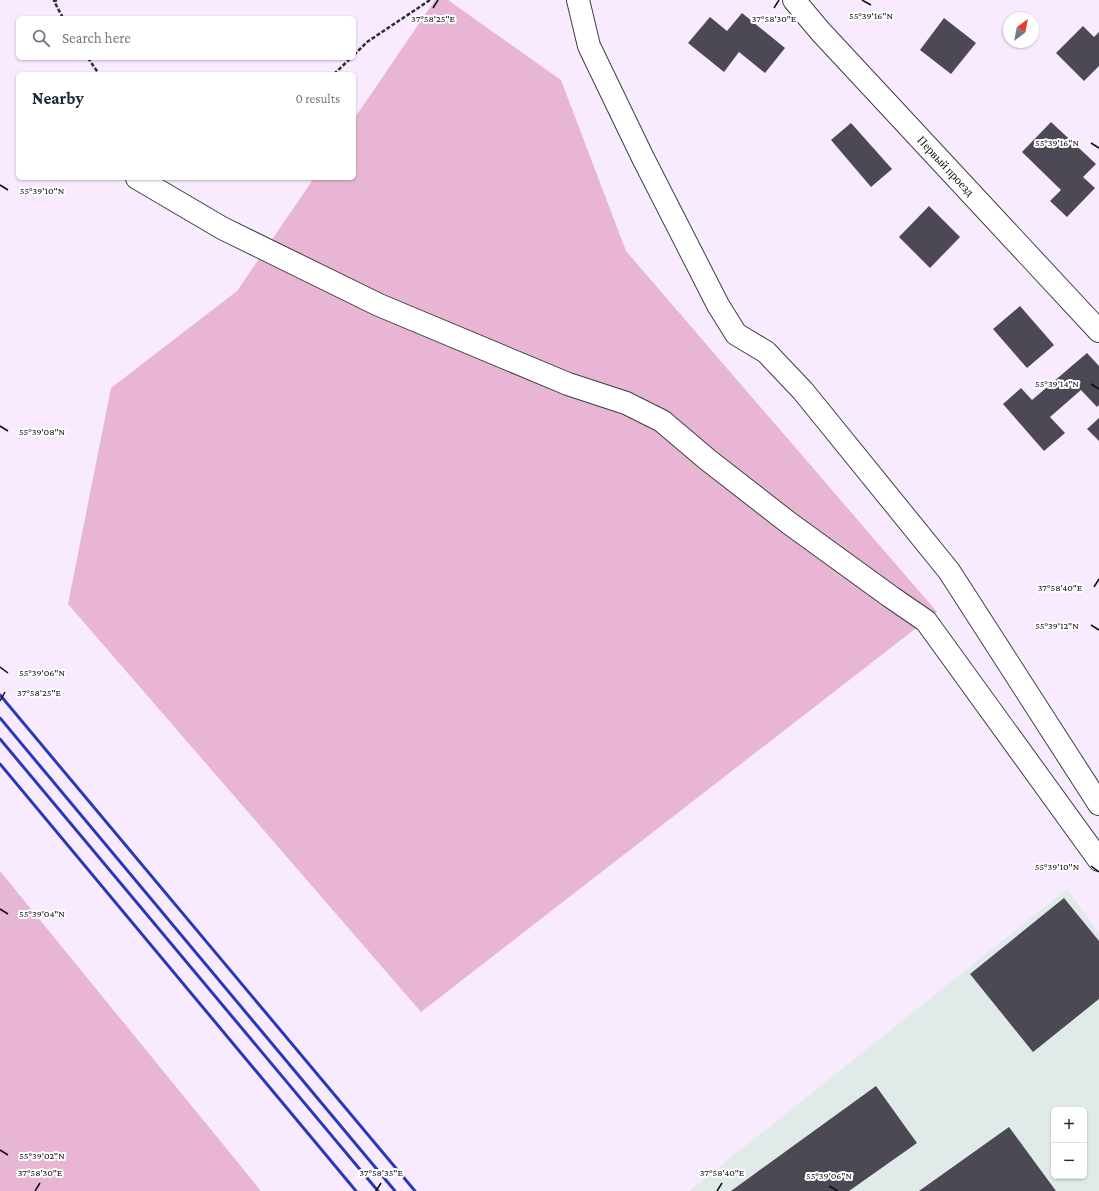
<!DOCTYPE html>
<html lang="en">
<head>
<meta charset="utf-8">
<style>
	body { margin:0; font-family:"Crimson Pro",serif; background:#f6f6f7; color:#1f2937 }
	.controls { position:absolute; right:12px; bottom:12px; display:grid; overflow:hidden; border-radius:6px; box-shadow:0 1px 3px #0004 }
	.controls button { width:36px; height:36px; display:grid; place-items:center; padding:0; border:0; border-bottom:1px solid #e0e1e3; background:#fff; color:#1f2937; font:20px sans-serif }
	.compass { position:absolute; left:1003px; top:12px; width:36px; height:36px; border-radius:50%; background:#fff; box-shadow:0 1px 3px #0004; rotate:32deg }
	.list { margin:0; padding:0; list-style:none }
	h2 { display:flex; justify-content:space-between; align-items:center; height:52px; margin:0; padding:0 16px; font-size:17px }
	h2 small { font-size:13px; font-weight:400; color:#747a83 }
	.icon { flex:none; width:22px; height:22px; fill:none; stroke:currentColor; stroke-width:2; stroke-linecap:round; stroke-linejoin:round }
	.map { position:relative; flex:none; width:1099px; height:1191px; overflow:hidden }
	.search { position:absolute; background:#fff; box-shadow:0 1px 3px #0004; left:16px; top:16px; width:340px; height:44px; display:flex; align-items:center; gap:10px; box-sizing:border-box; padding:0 14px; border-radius:6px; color:#747a83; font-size:15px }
	.panel { position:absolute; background:#fff; box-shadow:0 1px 3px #0004; left:16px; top:72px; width:340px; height:108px; border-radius:6px }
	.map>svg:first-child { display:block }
</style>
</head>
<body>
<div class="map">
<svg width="1099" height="1191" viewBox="0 0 1099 1191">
	<rect width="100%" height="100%" fill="#f9ebff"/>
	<!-- industrial -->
	<path fill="#e0ebe9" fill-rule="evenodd" d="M1067,889L1099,933V1191H689ZM1054,1110H1084V1176H1054Z"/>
	<!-- green -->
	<g fill="#e8b6d4">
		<path d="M435,0H448L561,80L626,251L937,612L421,1012L68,604L111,388L237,291L314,178H354V119Z"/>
		<path d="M0,871L261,1191H0Z"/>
	</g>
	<!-- building -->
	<g fill="#4c4854">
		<path d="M742,13L785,48L765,73L739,52L724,72L688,43L710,17L727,31Z"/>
		<path d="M944,18L976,43L951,74L920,50Z"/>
		<path d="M1083,26L1094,37L1099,32V66L1084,81L1056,53Z"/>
		<path d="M1051,122L1096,164L1083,177L1095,188L1067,217L1050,201L1061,190L1022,152Z"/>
		<path d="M851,123L892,169L871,187L831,140Z"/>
		<path d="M929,206L960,237L930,268L899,237Z"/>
		<path d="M1020,306L1054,345L1027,368L993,329Z"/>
		<path d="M1087,353L1099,366V405L1097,407L1081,390L1050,417L1065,433L1044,451L1003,404L1021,388L1032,400Z"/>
		<path d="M1099,418V441L1087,429Z"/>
		<path d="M1064,898L1099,941V999L1033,1052L970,974Z"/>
		<path d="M876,1086L917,1143L849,1191H731Z"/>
		<path d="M1009,1127L1056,1191H919Z"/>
	</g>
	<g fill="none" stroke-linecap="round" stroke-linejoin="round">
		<defs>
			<g id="minor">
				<path d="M578,0L589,46L643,158L718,305L736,334L766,352L803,391L949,571L1099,804"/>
				<path id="s1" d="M794,0L820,31L1099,331"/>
				<path d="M137,178L222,228L379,305L568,384L626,403L662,421L708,460L789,523L891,597L926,621L1099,860"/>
			</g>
		</defs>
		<!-- minor casing -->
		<use href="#minor" stroke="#3f3f3f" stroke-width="24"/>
		<!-- path -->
		<g stroke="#2e2e2e" stroke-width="2.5" stroke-dasharray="4 2" stroke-linecap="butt">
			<path d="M57,0L54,1L63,18"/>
			<path d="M354,55L367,42L430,0"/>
			<path d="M88,58L99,74"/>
			<path d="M334,74L351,58"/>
		</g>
		<!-- minor -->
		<use href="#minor" stroke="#fff" stroke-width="22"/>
		<!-- rail -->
		<g stroke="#2639ba" stroke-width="3">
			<path d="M0,695L415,1191"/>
			<path d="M0,718L395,1191"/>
			<path d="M0,739L378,1191"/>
			<path d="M0,764L356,1191"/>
		</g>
	</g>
	<!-- ticks -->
	<path fill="none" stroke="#0c0c0c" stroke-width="1.5" d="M862,0L871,5M433,8L438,0M774,8L779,0M1091,143L1099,148M0,185L8,190M1091,384L1099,389M0,426L8,431M1094,587L1099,579M1091,625L1099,630M0,667L8,673M0,701L5,692M1091,866L1099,872M0,909L8,914M0,1150L8,1155M829,1186L838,1191M35,1191L40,1183M376,1191L381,1183M717,1191L722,1183"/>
	<g text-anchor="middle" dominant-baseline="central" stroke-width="4" stroke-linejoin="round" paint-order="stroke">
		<!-- street labels -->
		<g font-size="12" fill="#0c0c0c" stroke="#fff">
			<text stroke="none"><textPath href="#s1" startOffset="225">Первый проезд</textPath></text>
		</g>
	</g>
	<g font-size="10" text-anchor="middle" fill="#0c0c0c" stroke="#fff" stroke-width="4" stroke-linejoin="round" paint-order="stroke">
		<text x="871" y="19">55°39'16"N</text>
		<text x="433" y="22">37°58'25"E</text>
		<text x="774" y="22">37°58'30"E</text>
		<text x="1057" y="146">55°39'16"N</text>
		<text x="42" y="194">55°39'10"N</text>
		<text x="1057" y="387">55°39'14"N</text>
		<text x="42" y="435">55°39'08"N</text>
		<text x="1060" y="591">37°58'40"E</text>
		<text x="1057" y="629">55°39'12"N</text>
		<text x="42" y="676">55°39'06"N</text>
		<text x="39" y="696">37°58'25"E</text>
		<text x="1057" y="870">55°39'10"N</text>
		<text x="42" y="917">55°39'04"N</text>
		<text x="42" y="1159">55°39'02"N</text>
		<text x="40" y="1176">37°58'30"E</text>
		<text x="381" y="1176">37°58'35"E</text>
		<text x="722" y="1176">37°58'40"E</text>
		<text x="829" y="1179">55°39'06"N</text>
	</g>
</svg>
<div class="controls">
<button>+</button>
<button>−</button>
</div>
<svg class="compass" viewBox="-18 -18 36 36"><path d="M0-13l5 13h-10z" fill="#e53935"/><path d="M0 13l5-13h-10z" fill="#747a83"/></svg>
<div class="search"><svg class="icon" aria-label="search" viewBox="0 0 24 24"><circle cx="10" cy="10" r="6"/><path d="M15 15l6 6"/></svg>Search here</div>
<section class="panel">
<h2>Nearby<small>0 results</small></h2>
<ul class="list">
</ul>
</section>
</div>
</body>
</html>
